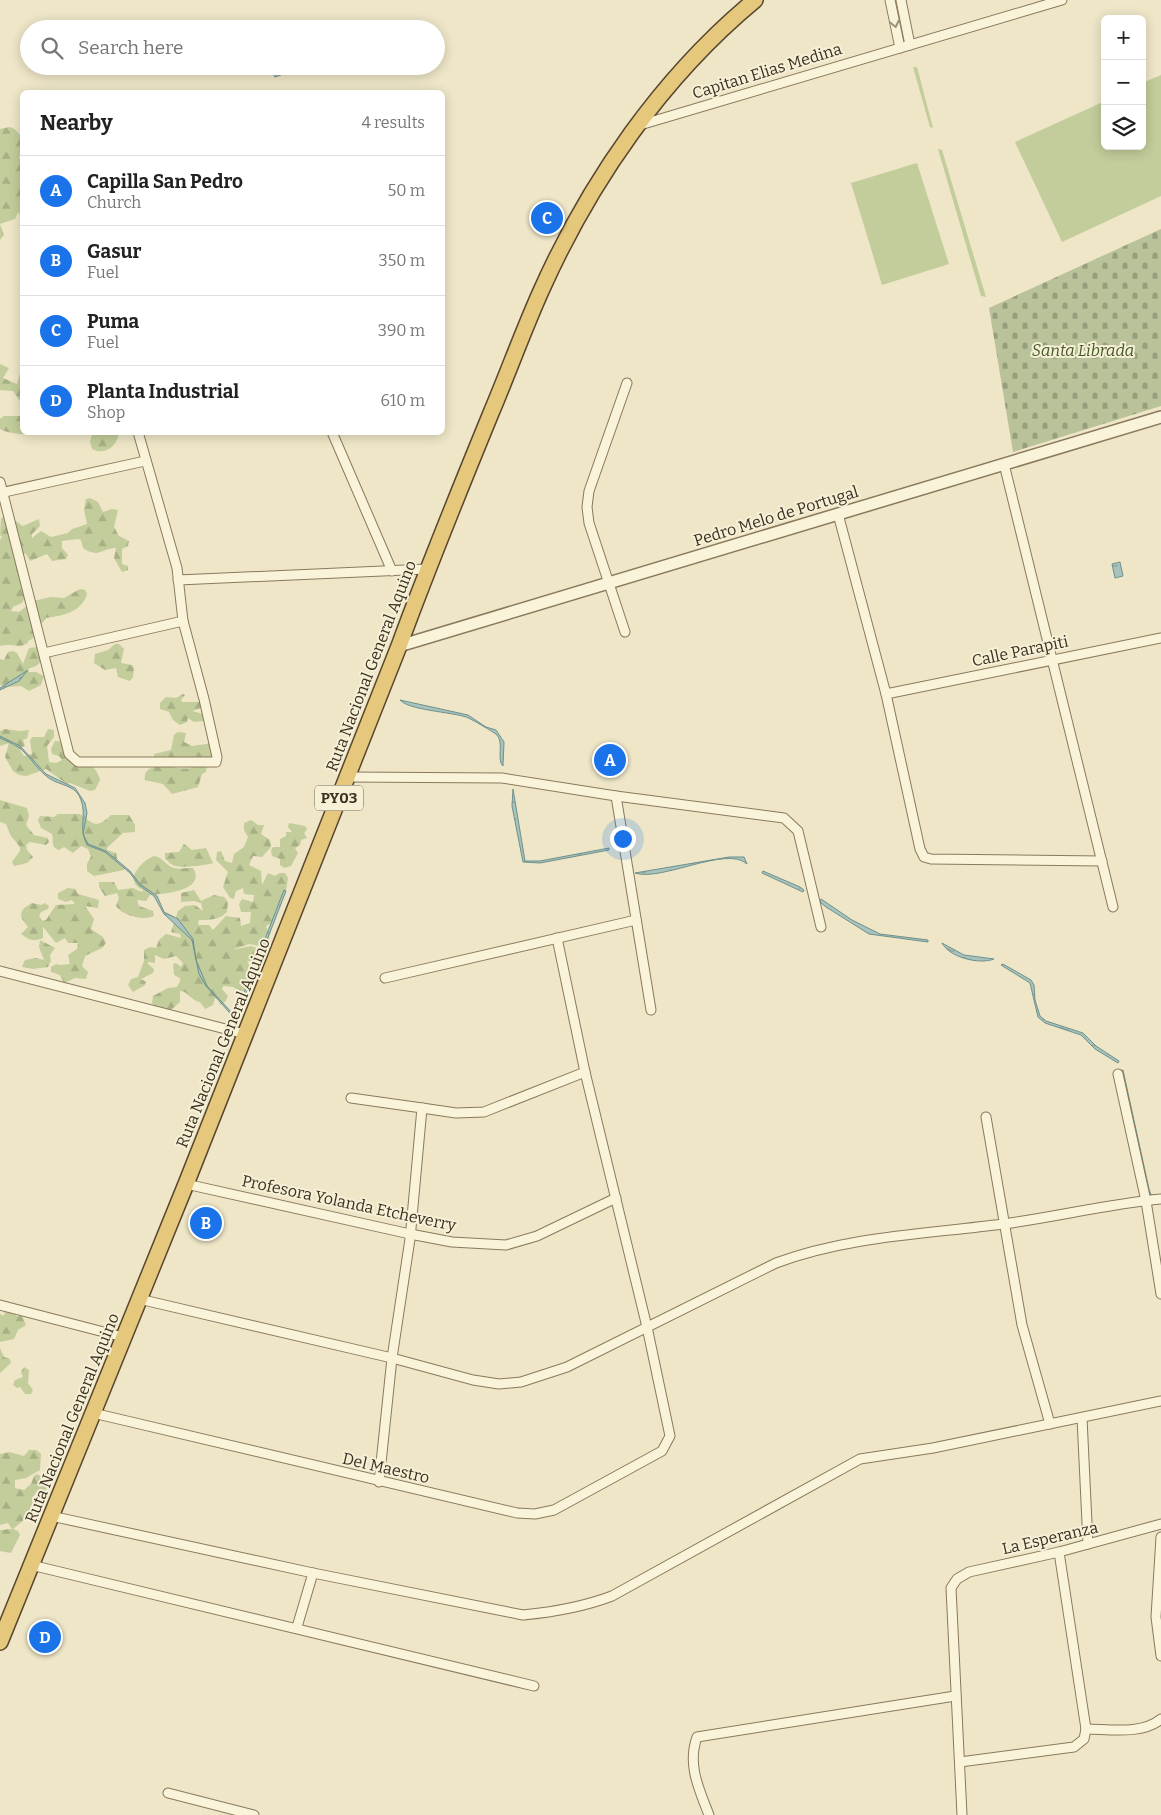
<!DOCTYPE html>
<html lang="en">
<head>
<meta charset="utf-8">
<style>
	body { margin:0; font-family:Bitter,serif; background:#f2f2f2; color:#222 }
	.controls { position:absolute; right:15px; top:15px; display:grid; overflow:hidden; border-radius:8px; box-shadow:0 2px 12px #0003 }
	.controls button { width:45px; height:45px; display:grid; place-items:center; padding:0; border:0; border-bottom:1px solid #e0e0e0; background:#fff; color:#222; font:25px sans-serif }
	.you { position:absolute; left:622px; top:838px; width:18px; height:18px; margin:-12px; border:4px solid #fff; border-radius:50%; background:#1a73e8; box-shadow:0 0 0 8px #1a73e833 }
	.badge { display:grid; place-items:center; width:32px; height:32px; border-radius:50%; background:#1a73e8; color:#fff; font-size:16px; font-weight:700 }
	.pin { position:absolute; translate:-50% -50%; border:2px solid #fff; box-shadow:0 1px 5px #0006 }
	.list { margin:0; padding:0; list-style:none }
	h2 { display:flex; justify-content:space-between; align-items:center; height:65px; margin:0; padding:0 20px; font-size:21px }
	h2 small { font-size:16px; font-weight:400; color:#767676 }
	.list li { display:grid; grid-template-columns:32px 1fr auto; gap:15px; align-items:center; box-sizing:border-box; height:70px; padding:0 20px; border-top:1px solid #e0e0e0 }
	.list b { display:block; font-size:19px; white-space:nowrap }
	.list p { margin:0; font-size:16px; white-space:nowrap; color:#767676 }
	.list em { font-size:16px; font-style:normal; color:#767676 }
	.icon { flex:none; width:28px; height:28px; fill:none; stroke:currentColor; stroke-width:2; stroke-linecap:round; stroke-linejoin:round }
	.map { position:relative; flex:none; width:1161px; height:1815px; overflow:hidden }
	.search { position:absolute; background:#fff; box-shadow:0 2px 12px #0003; left:20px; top:20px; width:425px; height:55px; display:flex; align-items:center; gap:12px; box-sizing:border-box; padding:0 18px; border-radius:28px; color:#767676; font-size:19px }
	.panel { position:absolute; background:#fff; box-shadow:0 2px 12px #0003; left:20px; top:90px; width:425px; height:345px; border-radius:8px }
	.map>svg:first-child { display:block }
</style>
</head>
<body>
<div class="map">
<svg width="1161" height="1815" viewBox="0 0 1161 1815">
	<defs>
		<pattern id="forest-firs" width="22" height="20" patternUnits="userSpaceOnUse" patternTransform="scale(1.25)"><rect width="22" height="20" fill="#c2cd9b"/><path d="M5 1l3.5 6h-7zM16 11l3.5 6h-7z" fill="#a7b085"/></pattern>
		<pattern id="cemetery-stones" width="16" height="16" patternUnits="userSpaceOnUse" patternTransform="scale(1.25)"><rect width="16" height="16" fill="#b9c299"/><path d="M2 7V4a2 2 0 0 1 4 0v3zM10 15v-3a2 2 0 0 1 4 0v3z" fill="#979e7c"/></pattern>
		<pattern id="water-ripples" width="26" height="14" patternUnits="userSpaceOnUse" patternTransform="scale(1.25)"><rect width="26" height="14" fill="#a8c2bd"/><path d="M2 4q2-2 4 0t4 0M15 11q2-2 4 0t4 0" fill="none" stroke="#8a9e99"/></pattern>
	</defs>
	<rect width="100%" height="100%" fill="#eee6c7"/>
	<!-- grass -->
	<g fill="#c2cd9b">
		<path d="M913,67H917L933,128L930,127Z"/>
		<path d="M1161,75V196L1062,242L1015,142L1105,101V146H1142V83Z"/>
		<path d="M938,149L942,150L986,297L981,296Z"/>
		<path d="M917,163L949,264L882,285L851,183Z"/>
	</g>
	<!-- forest -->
	<g fill="url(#forest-firs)">
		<path d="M9,127C21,129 28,148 19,157L22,164V217L18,212L15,219L0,224L4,235L0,240V129Z"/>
		<path d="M0,364L9,368L3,378L17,384L22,365V404L13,391L0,390Z"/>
		<path d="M4,416H22V432L34,433C24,435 9,434 0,429V419Z"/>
		<path d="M93,432H119V433C117,446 105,456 92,449L90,441Z"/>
		<path d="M90,498L98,502L103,512L112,509L118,510L114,527L119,536L129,541L128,546L122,549V564L128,566V570L122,572L114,558L116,548C102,548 99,559 83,548L81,540L78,539L62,541V548L68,555L66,559L52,561L47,554L30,561L26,554L21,553C26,569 31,588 22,603L13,607L11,611L19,612L33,601L51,597L64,598L80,589L85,590L87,594C82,612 62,616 46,618L38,628L35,637L28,641V643C19,649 10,643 0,646V540L2,537L0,535L1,518C11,516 15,521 23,526L39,519L40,526L32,534V538L41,531L51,537L68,533L72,529L87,524L84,510L86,499Z"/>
		<path d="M115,644H119L124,649L121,663L132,665L134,668L133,677L130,681L118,677L116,668L105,670L94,663L95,654L108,650Z"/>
		<path d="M38,647L43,660L36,666L28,669L29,672H36L44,676L41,685L29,691L21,686L7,687L0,685V659L4,660L8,652L13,651L17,653L23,664L29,648Z"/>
		<path d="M183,694L185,695L181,700L182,702H200L201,708L192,711L203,714L206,719L204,721L194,722L188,718L187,722L180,725L173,720L169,712L160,709V703L166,697L176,698Z"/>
		<path d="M4,729L20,731L29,730L27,738L23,740L25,746L19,749L24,756L32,754L30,741L32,737H44L48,729L54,730V737L47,746L49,762L56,763L62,760L59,756L52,754L51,749L55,741L65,742C71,761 96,759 100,780L95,790L90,791L70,783L67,784L46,769L26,776L19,775L13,771L5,757L9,743L0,746V731Z"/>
		<path d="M178,732L186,733L184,742L192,746L213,743V756L207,763L206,772L202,774L198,787L172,794L163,784L145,780C142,757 180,771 191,768V764L154,759V754L171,750L174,735Z"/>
		<path d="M0,800L27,808L29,816L26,825L34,835L48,838L49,842L46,845L30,842L26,845L27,850L33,857L27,863L14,866L12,862L20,851V847L11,836L6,824L0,822Z"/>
		<path d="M58,814H80C95,826 97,828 111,815H129L135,825V832L123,833L107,848V850L116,853L118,862L124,866V870L94,876L87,871V864L91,856L88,849L81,846L73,853L64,847L59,850C50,847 54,840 52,834L41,828L38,820L40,816L54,817Z"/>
		<path d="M251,820L258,825H264L261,834L270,840L271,847L262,857L253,856L249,865L261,871L262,885L268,873L275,876L280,873H285L288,878L286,891L275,911V921L266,926L269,934L264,935L269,936V939L260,946L249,944L232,950L251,946L260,949L259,962L247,961L253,972L248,980L250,990L241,992L233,987L223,986L222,989L228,996L225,1002L220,1005L219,999L215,998L213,1005L205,1009L200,1002C191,1001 188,991 180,991V1002L172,1009H157L152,1003L153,996L168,988L177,987L180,981V978L174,975L173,964L176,963L181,967L183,963L176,956L164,959L155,955V963L148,962V964L154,969L153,973L141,979L146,982L145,985L133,992L128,985L131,979L138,977L144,961V950L150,947L156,948L159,940L166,934L181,938L180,934L171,932L178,911L185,906L195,905L203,911L201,903L194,901L181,902V893L194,890L201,901L214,895L224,897L228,902L227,912C219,920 210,920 199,920L198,925H209L213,930L226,916L240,918L241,926L250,923L251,912H241L239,904L242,899L253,902L254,895L244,894L243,888L236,891L234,899L230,898L223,887L228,872L216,860L217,852L221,851L225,861L232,863L234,854L244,847L248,837L244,830V823Z"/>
		<path d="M289,823L305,826L307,829L304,833L307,838L301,840L300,845L295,848L298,853L291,866L284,868L280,865V859L272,856L271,850L273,847H280V839L286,836V832H292L288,827Z"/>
		<path d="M184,844L192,850L206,848L213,863C211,865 179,868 175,866C171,865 168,861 165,859V853L179,852Z"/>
		<path d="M154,856C163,857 166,866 174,868C182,870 186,867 193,868C207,891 163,894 150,895L146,901L137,900L139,906L153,911L154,916C143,921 123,916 116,906L119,898L117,893L105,896L99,887V882H114L118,890L133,888L142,892L143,890C123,881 140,862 154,856Z"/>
		<path d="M68,888L75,889L78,894L99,900L98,908L85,906L94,919L91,929L103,937L106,943L102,948L85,956L82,966L88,972L86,979L75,978L64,983L60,975L51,972V967L56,964L60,965L70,964L68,955L77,949L78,943H68L65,938L56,943L43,927V938C33,942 29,940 21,934L28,927L22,919L21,913L24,908L32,903L41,905L45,903L49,906L48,909L41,912L39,916L43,921L46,920L56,905L75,904L72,900L66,902L58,899V893Z"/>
		<path d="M40,940L55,948L50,955L51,961L48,967L33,969L22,967L25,960L36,958L44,960L39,947Z"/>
		<path d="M5,1310L15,1313L16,1316H22L26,1325L18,1330L14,1339L0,1342V1314L4,1316Z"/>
		<path d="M0,1348L4,1357L10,1359L11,1363L0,1373Z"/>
		<path d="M24,1367L29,1370L28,1383L33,1390L31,1394H25L20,1387L17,1388L13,1385L15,1380L23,1377L21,1372Z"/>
		<path d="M29,1450H36L41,1454L40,1470L26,1478L15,1480V1488L24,1490L31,1484L34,1476L37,1474L42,1477L41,1483L48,1487L45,1491L38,1490L33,1497L35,1503L30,1507L31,1514L13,1529L18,1531L20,1535L11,1553L0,1551V1530L12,1529L8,1523L0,1525V1454L9,1452L24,1456Z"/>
	</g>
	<!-- cemetery -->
	<path fill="url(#cemetery-stones)" d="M1161,229V406L1013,452L989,308Z"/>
	<!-- water -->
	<g fill="url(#water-ripples)" stroke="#6e918c">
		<path d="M277,66H293L294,70L275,77L271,69Z"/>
		<path d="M1120,562L1123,576L1115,578L1112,564Z"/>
		<path d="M28,670L19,681L0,690V688Z"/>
		<path d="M400,700L468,715L486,727L496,730L504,742L503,766C496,760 505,742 496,734C493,732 470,718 466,717C451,712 408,710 400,700Z"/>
		<path d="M0,736L20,746L46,774L75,788L85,803L87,813L83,834L88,844L106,851L130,871L140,884L157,896L164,912L178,919L193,939L196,960L207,986L235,1016L284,890L286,891L236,1020L206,986L199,974L192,940L164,914L154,896L139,885L130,873L105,852L87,845C78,827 87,816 81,800C77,787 65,786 54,781C39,774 31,756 18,747C12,743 6,741 0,738Z"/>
		<path d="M513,789L525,861H540L609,848V850L540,863L523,862L512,806Z"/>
		<path d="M729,857H744L747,864C727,845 661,882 635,873Z"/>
		<path d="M763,871L800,887L804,890L803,892L762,873Z"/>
		<path d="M821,899L852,920L880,934L928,940V942L869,934L826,907L820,902Z"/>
		<path d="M942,943L964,955L994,959C979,965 949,957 942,943Z"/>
		<path d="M1003,964L1031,980L1034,985L1035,1000L1040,1016L1046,1021L1083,1033L1096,1046L1119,1061L1118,1063L1095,1049L1081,1035L1045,1023L1038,1017L1030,983L1001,965Z"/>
		<path d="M1123,1070L1149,1189L1151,1195L1161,1196L1150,1197L1147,1189L1121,1071Z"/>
	</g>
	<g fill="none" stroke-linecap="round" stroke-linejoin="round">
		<defs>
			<g id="minor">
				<path d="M890,0L900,48"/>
				<path d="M901,0L910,45"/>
				<path d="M640,125L1062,0"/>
				<path d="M332,432L392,571"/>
				<path d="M1004,464L1113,907"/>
				<path d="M0,482L69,754L78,762H216L217,757L204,699L183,621L177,568L138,432"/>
				<path d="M0,493L145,461"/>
				<path d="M838,514L886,694L920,849L924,857L931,859L1102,861"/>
				<path d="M178,580L427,569"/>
				<path d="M625,632L589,523L587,507L589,491L627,383"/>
				<path d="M44,653L183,621"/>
				<path d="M886,694L1161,638"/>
				<path d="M347,777L502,778L616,796L784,818L798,831L821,927"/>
				<path d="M616,796L651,1010"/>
				<path d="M0,971L245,1034"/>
				<path d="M385,978L636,920"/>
				<path d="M1118,1074L1146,1201L1161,1294"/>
				<path d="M351,1098L422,1108L410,1239L392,1358L379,1482"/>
				<path d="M422,1108L456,1113L484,1112L585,1072"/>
				<path d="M986,1117L1022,1325L1050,1424"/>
				<path d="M186,1184L410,1234L452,1242L506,1245L537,1236L616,1198"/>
				<path d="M139,1299L392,1358L473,1380L499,1384L521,1382L567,1367L776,1263C848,1236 927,1234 1003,1224C1056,1217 1108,1204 1161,1199"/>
				<path d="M0,1305L123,1337"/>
				<path d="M93,1413L517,1513L535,1514L554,1510L662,1451L670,1436L647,1327L585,1072L557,938"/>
				<path d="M1082,1418L1088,1544"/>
				<path d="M51,1516L313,1573L523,1615C554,1612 583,1607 612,1596L860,1459L933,1448L1161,1401"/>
				<path d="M1161,1537L1156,1617L1161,1656"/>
				<path d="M1059,1552L1086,1729"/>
				<path d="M31,1565L534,1686"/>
				<path d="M297,1627L313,1573"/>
				<path d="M960,1762L1074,1747L1084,1739L1086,1729C1109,1729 1142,1735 1161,1719"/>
				<path d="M168,1793L254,1815"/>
				<path d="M709,1815C699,1789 687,1765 697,1737L955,1696"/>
				<path d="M962,1815L951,1588L957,1579L969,1572L1059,1552L1161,1524"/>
			</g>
			<path id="tertiary" d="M399,646L1161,417"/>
			<path id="trunk" d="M0,1642L186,1184L399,646C428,567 459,491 491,413C508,373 523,331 541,291C590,181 662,77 755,0"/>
		</defs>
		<!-- minor casing -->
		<use href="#minor" stroke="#8a795c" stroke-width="11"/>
		<!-- tertiary casing -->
		<use href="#tertiary" stroke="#8a795c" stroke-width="14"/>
		<!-- trunk casing -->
		<use href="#trunk" stroke="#584730" stroke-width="18"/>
		<!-- minor -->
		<use href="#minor" stroke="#f9f3da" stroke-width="9"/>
		<!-- tertiary -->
		<use href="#tertiary" stroke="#f9f3da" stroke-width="11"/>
		<!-- trunk -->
		<use href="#trunk" stroke="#e6c87c" stroke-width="15"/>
	</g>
	<!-- one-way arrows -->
	<defs><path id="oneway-chevron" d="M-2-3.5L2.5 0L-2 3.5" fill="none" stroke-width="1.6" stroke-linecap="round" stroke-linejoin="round" transform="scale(1.25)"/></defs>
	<use stroke="#9a917d" href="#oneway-chevron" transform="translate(895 24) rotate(78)"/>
	<g text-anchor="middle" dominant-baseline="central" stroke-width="4" stroke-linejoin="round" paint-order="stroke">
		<!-- shield labels -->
		<rect fill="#f6f0d7" stroke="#726957" stroke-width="1" x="315" y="785.5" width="48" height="25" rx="4"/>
		<g font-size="15" font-weight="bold" fill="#3a2f20">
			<text x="339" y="798">PY03</text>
		</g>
		<!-- street labels -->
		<g font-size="16" fill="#3a2f20" stroke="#f6f0d7">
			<text transform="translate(767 71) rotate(-17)">Capitan Elias Medina</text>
			<text transform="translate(776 516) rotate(-17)">Pedro Melo de Portugal</text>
			<text transform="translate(1020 651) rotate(-12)">Calle Parapiti</text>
			<text transform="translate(371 666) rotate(-69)">Ruta Nacional General Aquino</text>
			<text transform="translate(223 1043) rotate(-68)">Ruta Nacional General Aquino</text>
			<text transform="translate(349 1203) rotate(12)">Profesora Yolanda Etcheverry</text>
			<text transform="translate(72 1418) rotate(-68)">Ruta Nacional General Aquino</text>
			<text transform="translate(386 1468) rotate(13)">Del Maestro</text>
			<text transform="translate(1050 1538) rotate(-13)">La Esperanza</text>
		</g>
		<!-- park labels -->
		<g font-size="16" font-style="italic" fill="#465727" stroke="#f6f0d7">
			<text x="1083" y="350">Santa Librada</text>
		</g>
	</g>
</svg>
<div class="controls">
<button>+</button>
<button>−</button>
<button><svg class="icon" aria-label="layers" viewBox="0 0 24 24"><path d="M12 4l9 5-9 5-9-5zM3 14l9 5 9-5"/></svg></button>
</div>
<div class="you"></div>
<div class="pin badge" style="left:610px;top:760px">A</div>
<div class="pin badge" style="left:206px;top:1223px">B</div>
<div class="pin badge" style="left:547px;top:218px">C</div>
<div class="pin badge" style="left:45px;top:1637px">D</div>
<div class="search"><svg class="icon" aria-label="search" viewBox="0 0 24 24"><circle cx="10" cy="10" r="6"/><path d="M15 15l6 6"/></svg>Search here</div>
<section class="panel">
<h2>Nearby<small>4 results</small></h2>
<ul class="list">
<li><span class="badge">A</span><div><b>Capilla San Pedro</b><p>Church</p></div><em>50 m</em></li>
<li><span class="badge">B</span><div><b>Gasur</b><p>Fuel</p></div><em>350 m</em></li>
<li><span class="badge">C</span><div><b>Puma</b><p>Fuel</p></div><em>390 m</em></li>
<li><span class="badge">D</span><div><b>Planta Industrial</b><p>Shop</p></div><em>610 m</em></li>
</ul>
</section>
</div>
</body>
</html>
